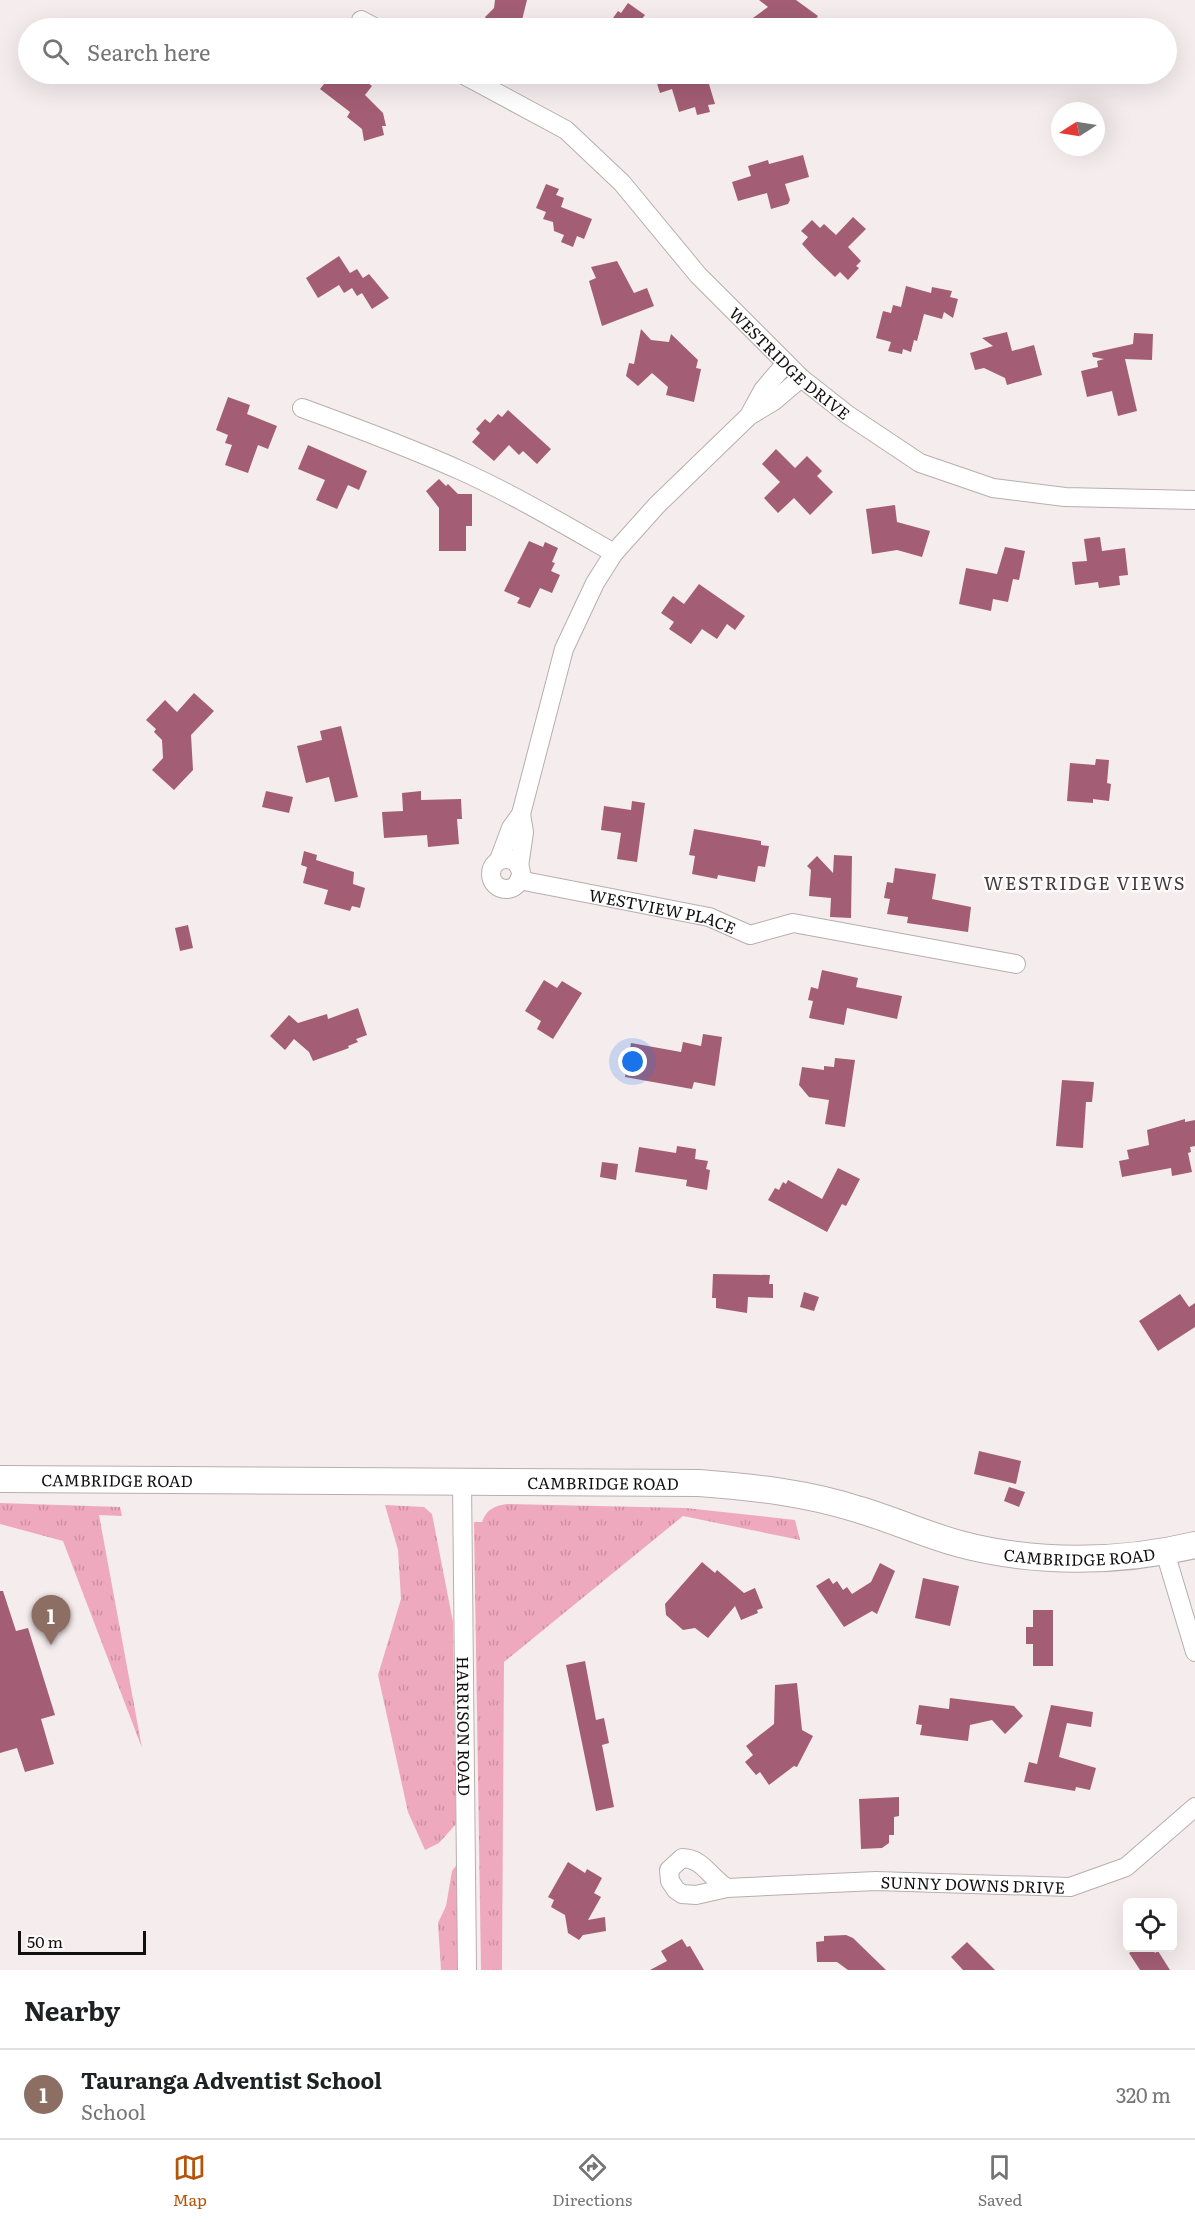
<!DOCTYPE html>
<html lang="en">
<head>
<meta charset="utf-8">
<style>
	body { margin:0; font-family:Literata,serif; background:#f2f2f2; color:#202124 }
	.controls { position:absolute; right:18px; bottom:18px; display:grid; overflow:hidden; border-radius:9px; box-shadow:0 6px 24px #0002 }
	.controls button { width:54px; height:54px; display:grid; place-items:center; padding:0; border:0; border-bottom:2px solid #e0e0e0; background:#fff; color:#202124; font:30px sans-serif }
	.compass { position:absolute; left:1051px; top:102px; width:54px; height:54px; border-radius:50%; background:#fff; box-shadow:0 6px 24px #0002; rotate:258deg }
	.scale { position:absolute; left:18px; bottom:15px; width:128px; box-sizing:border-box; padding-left:6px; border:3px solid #120f10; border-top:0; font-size:16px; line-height:21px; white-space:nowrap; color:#120f10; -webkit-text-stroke:4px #fefbfc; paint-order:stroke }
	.you { position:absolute; left:633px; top:1062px; width:21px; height:21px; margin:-15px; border:4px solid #fff; border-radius:50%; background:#1a73e8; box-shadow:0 0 0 9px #1a73e833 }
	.badge { display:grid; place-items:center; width:39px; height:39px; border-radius:50%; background:#b45309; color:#fff; font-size:20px; font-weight:700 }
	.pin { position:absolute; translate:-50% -50px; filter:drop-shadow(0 2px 3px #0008) }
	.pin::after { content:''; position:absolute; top:32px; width:21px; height:18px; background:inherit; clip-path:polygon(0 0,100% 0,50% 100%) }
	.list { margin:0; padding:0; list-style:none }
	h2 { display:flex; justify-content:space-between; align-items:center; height:78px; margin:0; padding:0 24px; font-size:26px }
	h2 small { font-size:20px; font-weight:400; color:#757577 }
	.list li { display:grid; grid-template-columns:39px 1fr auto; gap:18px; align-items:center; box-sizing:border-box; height:90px; padding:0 24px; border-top:2px solid #e0e0e0 }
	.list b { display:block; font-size:22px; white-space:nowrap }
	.list p { margin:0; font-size:20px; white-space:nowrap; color:#757577 }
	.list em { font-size:20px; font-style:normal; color:#757577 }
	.icon { flex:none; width:33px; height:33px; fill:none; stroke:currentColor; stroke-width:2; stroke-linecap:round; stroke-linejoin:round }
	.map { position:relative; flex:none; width:1195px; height:1970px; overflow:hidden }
	.search { position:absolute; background:#fff; box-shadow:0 6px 24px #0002; left:18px; right:18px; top:18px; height:66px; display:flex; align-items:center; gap:15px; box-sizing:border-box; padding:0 21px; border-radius:33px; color:#757577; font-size:22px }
	.sheet { height:168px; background:#fff }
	nav { display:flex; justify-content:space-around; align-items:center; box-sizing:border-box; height:84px; border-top:2px solid #e0e0e0; background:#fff; font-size:16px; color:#757577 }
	nav a { display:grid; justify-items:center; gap:3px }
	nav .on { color:#b45309 }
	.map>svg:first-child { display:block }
</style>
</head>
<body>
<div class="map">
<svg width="1195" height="1970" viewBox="0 0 1195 1970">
	<defs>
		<pattern id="grass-tufts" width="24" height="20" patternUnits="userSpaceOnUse" patternTransform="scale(1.5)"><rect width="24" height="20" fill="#efa9be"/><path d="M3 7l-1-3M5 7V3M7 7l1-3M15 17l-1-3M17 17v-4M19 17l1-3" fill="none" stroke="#cc90a2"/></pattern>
	</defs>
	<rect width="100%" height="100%" fill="#f5ecee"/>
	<!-- grass -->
	<g fill="url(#grass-tufts)">
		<path d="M0,1503L120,1507L122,1516L99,1515L142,1748L63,1541L0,1524Z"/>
		<path d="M507,1504L686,1508L795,1520L800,1540L683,1516L504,1662L502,1970H481L474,1522H482C487,1509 494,1506 507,1504Z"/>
		<path d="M385,1505L424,1507L432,1514L453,1622L456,1824L439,1843L425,1850L408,1812L378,1675L401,1599L398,1550Z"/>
		<path d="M458,1863L460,1970H441L438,1923L446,1906L452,1871Z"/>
	</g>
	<!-- building -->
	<g fill="#a35e75">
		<path d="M495,0H527L520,28H490L485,17L494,8Z"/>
		<path d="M759,0H796L818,16L809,28H739L768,7Z"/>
		<path d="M628,3L645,15L635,28H606L618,11L621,13Z"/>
		<path d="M332,74H337L350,83L356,74L372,86L365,95L383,113L386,126H382L384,135L364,141L362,129L347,117L350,112L320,89Z"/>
		<path d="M654,74H706L715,104L708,105L710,112L697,115L695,107L679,112L672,89L660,93Z"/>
		<path d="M803,155L809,177L785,184L790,200L788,204L771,209L767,193L738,201L732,182L751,176L748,166L768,160L769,164Z"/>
		<path d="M546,184L559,189L556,195L564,198L561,207L592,219L584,239L577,236L573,247L561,242L564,235L554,231L553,222L543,219L546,212L536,208Z"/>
		<path d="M853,217L866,229L848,247L861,261L856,266L859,268L848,280L840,272L835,277L814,257L802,244L808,237L801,231L812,220L820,228L824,224L836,235Z"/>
		<path d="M339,256L350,273L357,269L363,278L369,274L389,298L372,309L362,293L357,296L352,288L344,293L339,285L318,298L306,278Z"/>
		<path d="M617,261L634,293L647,288L654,306L602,326L589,281L596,278L591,267Z"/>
		<path d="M906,286L931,293L932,287L952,291L950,297L958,299L953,318L944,312L942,319L924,314L917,341L914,340L911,352L903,349L902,354L888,351L891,342L876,338L883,311L891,313L893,305L901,307Z"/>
		<path d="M641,329L651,340L669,342L671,334L698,360L696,368L701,369L694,402L666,395L668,387L652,373L638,386L626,376L629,363L634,364Z"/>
		<path d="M1007,332L1012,351L1034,345L1042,375L1007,385L1005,378L984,368L975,370L970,353L993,346L982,338Z"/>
		<path d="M1134,333L1153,334L1152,360L1125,359L1137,411L1118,416L1112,391L1087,397L1081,371L1098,367L1097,361L1104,359L1093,357L1092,353L1133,344Z"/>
		<path d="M228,397L250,405L247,414L277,426L268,449L258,445L248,473L225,465L232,445L225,443L228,435L216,430Z"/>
		<path d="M508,410L551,449L537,464L523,451L519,455L509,445L494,461L472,442L480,433L476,429L485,419L490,423L498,414L502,417Z"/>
		<path d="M308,445L367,471L359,490L348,485L337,509L316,500L325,480L298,469Z"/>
		<path d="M776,449L795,468L807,456L822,471L817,476L833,492L810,515L794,498L778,513L764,498L780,482L762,464Z"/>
		<path d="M439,479L446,486L448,484L458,494H472V526H466V551H439V508L426,491Z"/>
		<path d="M895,505L897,522L930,531L922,557L897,550L872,554L866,509Z"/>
		<path d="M1100,537L1102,551L1125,548L1128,575L1119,576L1120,585L1099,588L1098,582L1075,585L1072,562L1087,561L1084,539Z"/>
		<path d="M529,541L543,547L545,542L558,548L552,562L555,563L551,571L560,575L552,593L540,588L530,608L517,603L520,598L504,591Z"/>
		<path d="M1005,547L1025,551L1019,580L1013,579L1008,602L993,599L991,611L959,604L966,568L997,574Z"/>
		<path d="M699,584L745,616L735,630L727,624L717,639L702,629L691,644L669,629L674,622L661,613L673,596L684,604Z"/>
		<path d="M194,693L214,711L191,735L193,770L174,790L152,770L163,758L162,740L154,732L156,729L146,720L165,700L177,712Z"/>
		<path d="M341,726L358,797L335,802L329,777L306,783L297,746L322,740L320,731Z"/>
		<path d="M1096,759L1109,760L1107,783L1111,784L1109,801L1093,799V803L1067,801L1070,763L1095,765Z"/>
		<path d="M266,791L293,797L289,813L262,807Z"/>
		<path d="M421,791V800L461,799L462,819H457L459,844L428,847L427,835L384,838L382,812L403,811L402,793Z"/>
		<path d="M632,801L645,803L637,862L617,859L621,833L601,830L604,806L631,810Z"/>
		<path d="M694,829L761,841V845L769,846L765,867L758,866L755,882L718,875L717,879L692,874L695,856L689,855Z"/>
		<path d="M304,851L317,855L316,860L354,872L353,884L365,888L360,908L352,906L350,911L324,904L328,890L303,883L307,867L301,865Z"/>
		<path d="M834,855L852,856L851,918L830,917L831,898L809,896L811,870L807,866L817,856L833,873Z"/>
		<path d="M895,868L936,874L932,899L971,907L968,932L907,923L908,917L887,914L890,899L884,898L887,882L893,883Z"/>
		<path d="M188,925L193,948L180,951L175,928Z"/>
		<path d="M822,970L858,978L856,987L902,996L897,1019L847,1008L844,1025L809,1018L813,1001L808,1000L811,987L818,989Z"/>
		<path d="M544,980L557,988L562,981L582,993L553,1039L537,1029L541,1021L525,1011Z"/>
		<path d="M358,1008L367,1035L356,1039L358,1042L348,1046L349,1048L313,1061L309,1052L294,1039L285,1050L270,1036L289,1015L298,1023L327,1014L328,1019Z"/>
		<path d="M703,1034L722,1037L715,1086L694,1082L692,1089L625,1077L631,1043L681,1052L683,1042L701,1046Z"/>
		<path d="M835,1058L855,1060L845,1127L825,1124L829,1100L809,1097L799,1085L802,1067L824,1070V1066L834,1067Z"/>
		<path d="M1062,1080L1094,1082L1092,1102H1086L1083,1148L1056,1146Z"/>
		<path d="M1185,1119V1122L1195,1120V1146L1190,1147L1191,1152L1188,1153L1192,1172L1172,1176L1171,1168L1122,1177L1119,1161L1129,1159L1127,1150L1149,1145L1147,1130Z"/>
		<path d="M677,1146L696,1149L695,1159L708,1161L706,1169L710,1170L707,1190L686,1186L687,1180L635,1172L639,1147L676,1153Z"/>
		<path d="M602,1162L618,1164L616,1180L600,1177Z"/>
		<path d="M838,1168L860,1179L846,1206L842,1204L827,1232L768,1200L775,1188L779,1190L783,1182L786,1184L788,1180L822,1199Z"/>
		<path d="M713,1274L770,1275L769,1284H773V1298L748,1297L747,1313L716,1308V1298H712Z"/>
		<path d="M804,1292L819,1297L814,1311L800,1307Z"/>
		<path d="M1180,1294L1189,1307L1195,1303V1327L1158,1351L1139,1321Z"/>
		<path d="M979,1451L1021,1461L1016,1484L974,1474Z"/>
		<path d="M1009,1487L1025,1492L1019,1507L1004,1501Z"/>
		<path d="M702,1562L715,1573L717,1570L744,1593L755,1588L763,1608L757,1610L758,1613L741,1620L735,1606L708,1638L695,1628L683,1630L666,1615L665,1604Z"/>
		<path d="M880,1563L895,1571L877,1614L872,1611L844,1627L816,1586L829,1578L833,1584L837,1581L843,1590L847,1587L852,1594L871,1582Z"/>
		<path d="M923,1578L959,1586L950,1626L915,1618Z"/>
		<path d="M0,1591H3L16,1631L28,1628L55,1715L41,1719L54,1764L25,1772L17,1748L0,1753Z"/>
		<path d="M1033,1610H1053V1666H1033V1644H1026V1627H1033Z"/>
		<path d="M585,1661L596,1720L604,1718L609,1743L602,1745L614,1807L596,1811L566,1665Z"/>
		<path d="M797,1683L802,1730L813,1736L797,1767L794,1766L769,1785L760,1772L756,1775L745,1762L753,1755L746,1746L774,1724L775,1685Z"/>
		<path d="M950,1698L1014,1706L1023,1716L1005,1734L992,1720L970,1725L968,1741L920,1735L922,1725L916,1724L919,1705L949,1709Z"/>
		<path d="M1051,1705L1093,1712L1091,1727L1067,1723L1059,1757L1096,1768L1090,1790L1076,1787L1075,1791L1024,1782L1029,1762L1037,1764Z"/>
		<path d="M899,1797V1816L894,1817V1835H889V1843L882,1848L861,1849L859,1799Z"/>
		<path d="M568,1862L585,1873L587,1869L602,1878L594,1893L601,1897L588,1920L605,1917L606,1931L583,1935L579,1940L568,1933L565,1915L551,1907L554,1900L548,1897Z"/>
		<path d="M846,1935L853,1938L886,1970H848L837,1962H817L816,1942L824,1941V1936Z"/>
		<path d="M682,1939L687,1947L690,1946L704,1970H650L667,1961L661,1951Z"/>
		<path d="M967,1942L995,1970H963L951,1957Z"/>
		<path d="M1138,1947H1151L1155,1953L1158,1951L1170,1970H1140L1129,1953Z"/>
	</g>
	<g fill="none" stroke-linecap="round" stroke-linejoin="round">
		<defs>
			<g id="street">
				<path d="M361,20L376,28"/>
				<path id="s1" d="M462,74L566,130L622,183L698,275L801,378L848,415L920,463L993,488L1065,497L1195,500"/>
				<path d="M302,408C357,428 411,448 464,472C516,496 565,525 614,553"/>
				<path d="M750,414L763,390L786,363"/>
				<circle cx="506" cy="874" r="15"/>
				<path d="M499,860L511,828L521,814L564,649L595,583L614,553L657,505L749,416L774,401L801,378"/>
				<path d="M519,867L524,832L521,814"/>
				<path id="s2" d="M519,880L709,917L750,935L793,923L1016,964"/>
				<path id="s3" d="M462,1480L467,1970"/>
				<path d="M1165,1552L1195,1652"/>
				<path id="s4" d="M727,1888C710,1878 703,1858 682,1858L669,1870L670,1881L676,1890L682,1894L696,1895L727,1888L876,1881L1070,1887L1126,1867L1195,1807"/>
			</g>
			<g id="secondary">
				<path id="s5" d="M0,1479L699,1483C753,1487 808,1493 860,1510C894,1520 926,1535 960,1544C1035,1564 1120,1563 1195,1545"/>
			</g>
		</defs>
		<!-- street casing -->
		<use href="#street" stroke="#b7aeb0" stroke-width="20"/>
		<!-- secondary casing -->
		<use href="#secondary" stroke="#b7aeb0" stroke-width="28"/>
		<!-- street -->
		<use href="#street" stroke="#fff" stroke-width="18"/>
		<!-- secondary -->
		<use href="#secondary" stroke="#fff" stroke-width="26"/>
	</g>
	<g text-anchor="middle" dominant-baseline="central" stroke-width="5" stroke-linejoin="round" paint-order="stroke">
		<!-- street labels -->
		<g font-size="16" fill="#120f10" stroke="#fefbfc">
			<text stroke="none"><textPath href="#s1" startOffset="442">WESTRIDGE DRIVE</textPath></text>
			<text stroke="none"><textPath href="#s2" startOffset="147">WESTVIEW PLACE</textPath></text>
			<text stroke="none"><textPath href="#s5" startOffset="117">CAMBRIDGE ROAD</textPath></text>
			<text stroke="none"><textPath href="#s5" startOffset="603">CAMBRIDGE ROAD</textPath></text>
			<text stroke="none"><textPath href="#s5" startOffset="1089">CAMBRIDGE ROAD</textPath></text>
			<text stroke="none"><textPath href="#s3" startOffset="246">HARRISON ROAD</textPath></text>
			<text stroke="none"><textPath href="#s4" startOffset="394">SUNNY DOWNS DRIVE</textPath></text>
		</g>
		<!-- neighbourhood labels -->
		<g font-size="18" letter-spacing="1.5" fill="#433b3d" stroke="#fefbfc">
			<text x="1085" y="882">WESTRIDGE VIEWS</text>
		</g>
	</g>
</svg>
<div class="controls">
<button><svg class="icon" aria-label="locate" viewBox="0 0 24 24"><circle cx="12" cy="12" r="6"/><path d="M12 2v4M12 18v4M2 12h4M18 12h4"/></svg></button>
</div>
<svg class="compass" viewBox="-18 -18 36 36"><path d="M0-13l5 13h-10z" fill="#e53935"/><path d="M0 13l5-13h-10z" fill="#757577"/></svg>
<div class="scale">50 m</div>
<div class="you"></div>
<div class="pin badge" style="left:51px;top:1645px;background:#8d6e63">1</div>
<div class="search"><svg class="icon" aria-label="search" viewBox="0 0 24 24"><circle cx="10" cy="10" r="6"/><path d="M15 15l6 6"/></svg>Search here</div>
</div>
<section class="sheet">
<h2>Nearby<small></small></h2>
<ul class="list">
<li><span class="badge" style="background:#8d6e63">1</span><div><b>Tauranga Adventist School</b><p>School</p></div><em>320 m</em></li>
</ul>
</section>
<nav>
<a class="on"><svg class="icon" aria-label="map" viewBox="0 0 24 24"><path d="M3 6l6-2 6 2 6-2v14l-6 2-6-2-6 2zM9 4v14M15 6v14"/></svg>Map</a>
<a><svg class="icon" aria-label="directions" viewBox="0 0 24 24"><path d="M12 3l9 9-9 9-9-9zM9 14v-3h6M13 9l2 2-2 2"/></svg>Directions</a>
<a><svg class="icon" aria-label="saved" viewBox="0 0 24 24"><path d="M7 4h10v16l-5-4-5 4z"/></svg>Saved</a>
</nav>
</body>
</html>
